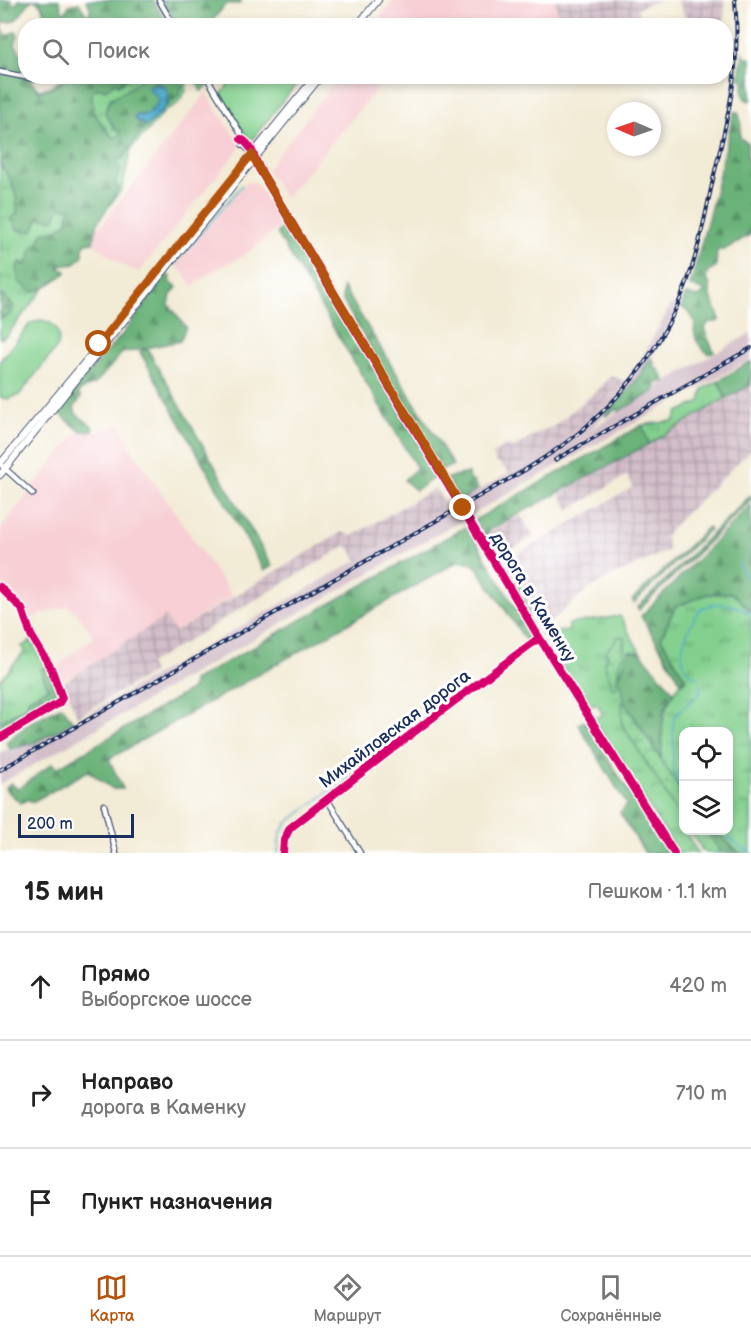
<!DOCTYPE html>
<html lang="ru">
<head>
<meta charset="utf-8">
<style>
	body { margin:0; font-family:"Balsamiq Sans",sans-serif; background:#f6f6f6; color:#222 }
	.controls { position:absolute; right:18px; bottom:18px; display:grid; overflow:hidden; border-radius:12px; box-shadow:0 3px 9px #0003 }
	.controls button { width:54px; height:54px; display:grid; place-items:center; padding:0; border:0; border-bottom:2px solid #e0e0e0; background:#fff; color:#222; font:30px sans-serif }
	.compass { position:absolute; left:607px; top:102px; width:54px; height:54px; border-radius:50%; background:#fff; box-shadow:0 3px 9px #0003; rotate:272deg }
	.scale { position:absolute; left:18px; bottom:15px; width:116px; box-sizing:border-box; padding-left:6px; border:3px solid #1b2f5e; border-top:0; font-size:16px; line-height:21px; white-space:nowrap; color:#1b2f5e; -webkit-text-stroke:4px #fff; paint-order:stroke }
	.stop { position:absolute; width:18px; height:18px; margin:-14px; border:4px solid #b45309; border-radius:50%; background:#fff }
	.stop.end { background:#b45309; border-color:#fff; box-shadow:0 2px 6px #0008 }
	.list { margin:0; padding:0; list-style:none }
	h2 { display:flex; justify-content:space-between; align-items:center; height:78px; margin:0; padding:0 24px; font-size:26px }
	h2 small { font-size:20px; font-weight:400; color:#767676 }
	.list li { display:grid; grid-template-columns:39px 1fr auto; gap:18px; align-items:center; box-sizing:border-box; height:108px; padding:0 24px; border-top:2px solid #e0e0e0 }
	.list b { display:block; font-size:22px; white-space:nowrap }
	.list p { margin:0; font-size:20px; white-space:nowrap; color:#767676 }
	.list em { font-size:20px; font-style:normal; color:#767676 }
	.icon { flex:none; width:33px; height:33px; fill:none; stroke:currentColor; stroke-width:2; stroke-linecap:round; stroke-linejoin:round }
	.map { position:relative; flex:none; width:751px; height:853px; overflow:hidden }
	.search { position:absolute; background:#fff; box-shadow:0 3px 9px #0003; left:18px; right:18px; top:18px; height:66px; display:flex; align-items:center; gap:15px; box-sizing:border-box; padding:0 21px; border-radius:24px; color:#767676; font-size:22px }
	.sheet { height:402px; background:#fff }
	nav { display:flex; justify-content:space-around; align-items:center; box-sizing:border-box; height:84px; border-top:2px solid #e0e0e0; background:#fff; font-size:16px; color:#767676 }
	nav a { display:grid; justify-items:center; gap:3px }
	nav .on { color:#b45309 }
	.map>svg:first-child { display:block }
</style>
</head>
<body>
<div class="map">
<svg width="751" height="853" viewBox="0 0 751 853">
	<defs>
		<pattern id="industrial-grid" width="8" height="8" patternUnits="userSpaceOnUse" patternTransform="scale(1.5)"><rect width="8" height="8" fill="#d2bdc8"/><path d="M0 4h8M4 0v8" fill="none" stroke="#aa9aa6"/></pattern>
		<pattern id="grass-tufts" width="24" height="20" patternUnits="userSpaceOnUse" patternTransform="scale(1.5)"><rect width="24" height="20" fill="#83d08e"/><path d="M3 7l-1-3M5 7V3M7 7l1-3M15 17l-1-3M17 17v-4M19 17l1-3" fill="none" stroke="#6aa977"/></pattern>
		<pattern id="forest-firs" width="22" height="20" patternUnits="userSpaceOnUse" patternTransform="scale(1.5)"><rect width="22" height="20" fill="#6ab279"/><path d="M5 1l3.5 6h-7zM16 11l3.5 6h-7z" fill="#569166"/></pattern>
		<pattern id="wetland-marsh" width="20" height="14" patternUnits="userSpaceOnUse" patternTransform="scale(1.5)"><rect width="20" height="14" fill="#83d08e"/><path d="M1 5h8M5 5V1M11 12h8M15 12V8" fill="none" stroke="#6aa977"/></pattern>
		<pattern id="water-waves" width="16" height="10" patternUnits="userSpaceOnUse" patternTransform="scale(1.5)"><rect width="16" height="10" fill="#4ca8ca"/><path d="M0 5q4-4 8 0t8 0" fill="none" stroke="#3e89a7"/></pattern>
	</defs>
	<rect width="100%" height="100%" fill="#fff"/>
	<filter id="ink" filterUnits="userSpaceOnUse"><feTurbulence type="fractalNoise" baseFrequency=".0167" numOctaves="2"/><feDisplacementMap in="SourceGraphic" scale="12" xChannelSelector="R" yChannelSelector="G"/><feConvolveMatrix kernelMatrix="1 2 1 2 8 2 1 2 1" color-interpolation-filters="sRGB"/></filter>
	<filter id="wash" filterUnits="userSpaceOnUse"><feTurbulence type="fractalNoise" baseFrequency=".008" numOctaves="4" result="noise"/><feDisplacementMap in="SourceGraphic" scale="24" xChannelSelector="R" yChannelSelector="G"/><feGaussianBlur stdDeviation="1.35" result="paint"/><feColorMatrix in="noise" values="0 0 0 0 0 0 0 0 0 0 0 0 0 0 0 0 0 1.4 0 .05"/><feComposite in="paint" operator="in"/></filter>
	<g filter="url(#wash)">
		<rect width="100%" height="100%" fill="#f2ebd5"/>
		<!-- built -->
		<g fill="#f7cfd4">
			<path d="M394,0H555L561,25L379,26L375,22Z"/>
			<path d="M340,76L387,77L285,198L266,170Z"/>
			<path d="M206,93L241,146L139,272L122,265L89,240Z"/>
			<path d="M247,182H255L282,225L243,256L212,272L193,286L176,265Z"/>
			<path d="M120,424L129,445L232,596L174,632L165,618L99,661L70,677L62,679L58,669L63,661L94,637L76,612L67,606L31,618L14,594L0,582V529L76,433L80,431L99,432Z"/>
		</g>
		<!-- industrial -->
		<g fill="url(#industrial-grid)">
			<path d="M555,0H660L637,8L643,25L561,26Z"/>
			<path d="M678,0H725L724,25H688Z"/>
			<path d="M611,376L625,381L588,418L563,439L509,473L499,463H496L493,454L508,445L511,449L540,432L554,426L598,390Z"/>
			<path d="M751,385V450L680,519L665,536L669,550L606,579L582,594L548,624L536,621L537,612L531,600L510,572L506,569L504,562L633,487L627,475L569,510L560,494Z"/>
			<path d="M435,488L447,506L358,560L347,545L149,664L153,672L77,717L64,682L165,617L175,632L342,532L352,536Z"/>
			<path d="M520,515L534,536L508,551H498L489,533Z"/>
		</g>
		<!-- railway -->
		<path fill="#d2bdc8" d="M672,303L681,307L651,358L632,386L589,431L619,411L655,391L656,387L751,333V359L553,468L0,784V752L32,744L73,722L358,560L455,500H461L509,473L563,439L588,418L625,381L643,356Z"/>
		<!-- grass -->
		<g fill="url(#grass-tufts)" stroke="#4f8076" stroke-width="1.5" fill-rule="evenodd">
			<path d="M0,70L30,81L39,90L52,86L64,77H203L208,85L201,91L195,78L187,80L186,91L177,104L166,110L131,149L122,189L7,335L0,339Z"/>
			<path d="M718,381L726,398L649,444L642,425L674,421L678,412L700,402L703,389Z"/>
			<path d="M734,581L740,600L751,611V853H740L722,837L709,834L707,831L728,830V732H684L683,794C678,785 663,767 661,758C658,736 665,691 686,680L661,638L675,607L707,594L732,593Z"/>
			<path d="M620,616L640,652L629,651L619,678L626,705L623,703L622,724L683,821L684,830L698,853H678L593,718L602,716C601,709 600,705 593,703L588,710L542,633L569,631V624ZM607,657L619,663L616,688L612,687L604,662Z"/>
			<path d="M31,641L46,667L41,670L48,688L29,698L27,705L0,722V680L25,651L21,647Z"/>
		</g>
		<!-- forest -->
		<g fill="url(#forest-firs)" stroke="#42706c" stroke-width="1.5">
			<path d="M0,0H11V3L15,5L19,0H59L64,15L69,5L79,3L85,13L90,15V7L86,0H153L168,25H105L106,22L100,16L97,19L98,25H46C44,16 44,1 32,0C20,11 20,25 2,22V28L7,36L16,31L18,35L15,44L25,61L22,69L25,71L26,76L32,77L31,82L39,92L52,88L68,77H131L118,85L116,82L106,90L100,88L92,91L93,112L113,138L119,136L120,132L115,129L105,113L110,99L132,87L143,77H179L183,84L178,96L167,106L169,94L149,88L158,98L159,102L149,114L138,115L146,126C135,135 132,148 122,159H117L116,163L121,169L115,182L118,187L113,200L98,222L93,242L86,243L83,247V255L75,264L58,266V268L66,271V273C54,281 46,289 32,292L18,281L17,266L20,262L25,265C33,257 28,247 39,242L42,233L54,231L67,223L70,209L60,207L54,220L39,217L33,231L18,230L15,227V222L11,221V218L17,214C18,196 12,179 0,165V62L2,60L0,50Z"/>
			<path d="M162,0H241L240,4H226L209,25L189,26L186,22L173,18Z"/>
			<path d="M743,52L746,58H751V101L745,99L743,92V80L739,78Z"/>
			<path d="M734,112H738L741,122L740,138L748,143L747,158L751,171V234L724,250H717L716,267L708,271L706,279L710,285V294L720,319L717,322H709L704,329L714,352L709,354C698,346 692,337 695,323L690,313L681,307L686,294L698,297L704,293L703,290L690,286L712,204Z"/>
			<path d="M287,223L438,475L416,490L404,480L417,468L277,233Z"/>
			<path d="M167,275L171,277L170,283L177,287L171,295L169,305L186,327L180,341L122,353L95,384L84,388L78,393L81,398L74,407L76,414L92,426L93,431H80L59,413L62,402L121,336Z"/>
			<path d="M343,287L453,465L442,470L342,299Z"/>
			<path d="M3,295L14,306C12,315 8,316 0,319V296Z"/>
			<path d="M147,348L272,566L264,571L140,352Z"/>
			<path d="M651,358L655,362L652,366L657,367L665,381L656,383L655,391L619,411L616,409L606,416L605,415L632,386Z"/>
			<path d="M751,361V385L726,398L718,381Z"/>
			<path d="M642,425L649,444L489,530L486,541L475,520Z"/>
			<path d="M468,473L469,481H473L478,489L461,500L447,478Z"/>
			<path d="M751,495V500L639,610L637,608Z"/>
			<path d="M751,505V611L732,593L707,594L675,607L661,638L686,680L681,682L641,616Z"/>
			<path d="M467,526L532,637L526,641L476,566L470,563L459,561L109,759L123,789H113L88,771L32,802L28,799L21,803L5,789L11,783L18,789L53,763L57,768L192,689L193,681Z"/>
			<path d="M708,527L710,529L634,603L632,600Z"/>
			<path d="M509,572L514,580H517L523,587L521,591L533,612L530,615L505,573Z"/>
			<path d="M629,651L640,652L674,692L663,712L661,759L626,705L619,678Z"/>
			<path d="M46,667L58,694L55,702L0,732V722L27,706L29,698L48,688L41,670Z"/>
			<path d="M62,706L73,722L32,744L10,749L6,742L30,723Z"/>
			<path d="M584,721L668,853H645L620,813L627,805L578,724Z"/>
			<path d="M709,834L722,837L740,853H721Z"/>
		</g>
		<!-- wetland -->
		<g fill="url(#wetland-marsh)" stroke="#4f8076" stroke-width="1.5">
			<path d="M619,637H624V656L619,663L616,689L612,687L604,662L607,657L606,651Z"/>
			<path d="M622,702L626,705L683,794V821L622,724Z"/>
			<path d="M690,831H707L721,853H704Z"/>
		</g>
		<!-- pitch -->
		<g fill="#83d08e" stroke="#4f8076" stroke-width="1.5">
			<path d="M235,77H302L250,142L221,94Z"/>
			<path d="M41,320C55,322 61,332 58,346L19,395L7,399L0,397V361L30,324Z"/>
		</g>
		<!-- water -->
		<path fill="url(#water-waves)" stroke="#346c94" stroke-width="1.5" d="M157,84L165,86C175,103 159,116 146,126L135,119V116L149,114L152,108L157,105L158,98L148,88L150,85Z"/>
		<g fill="none" stroke-linecap="round" stroke-linejoin="round">
			<!-- stream -->
			<g stroke="#4ca8ca" stroke-width="1.5">
				<path d="M174,265L242,185"/>
				<path d="M739,564L751,583"/>
				<path d="M698,678C694,675 689,674 687,670C684,666 682,656 682,651C682,643 695,613 701,609C716,600 738,605 751,614"/>
				<path d="M344,781L385,750"/>
				<path d="M684,790L677,782L673,770V722L676,714L700,693L701,684"/>
				<path d="M719,830L742,848L751,851"/>
				<path d="M278,853L280,834L288,822L339,784"/>
			</g>
		</g>
	</g>
	<g filter="url(#ink)">
		<g fill="none" stroke-linecap="round" stroke-linejoin="round">
			<defs>
				<g id="minor">
					<path d="M159,0L174,26"/>
					<path d="M0,72L35,79L37,76"/>
					<path d="M206,76L241,134L243,145L253,154"/>
					<path d="M241,139C253,145 254,159 260,170L537,634L674,853"/>
					<path d="M0,464L33,494"/>
					<path d="M0,587L22,609L31,635L51,668L62,698L59,703L0,738"/>
					<path d="M327,799L360,853"/>
					<path d="M104,805L116,853"/>
					<path d="M283,853L284,840L290,828L445,708L539,638"/>
				</g>
				<g id="major">
					<path d="M357,26L378,0"/>
					<path d="M245,163L316,76"/>
					<path d="M0,464L90,356"/>
					<path d="M0,475L321,76"/>
				</g>
			</defs>
			<!-- minor casing -->
			<use href="#minor" stroke="#3b4b70" stroke-width="7"/>
			<!-- major casing -->
			<use href="#major" stroke="#3b4b70" stroke-width="8"/>
			<!-- minor -->
			<use href="#minor" stroke="#fff" stroke-width="4.5"/>
			<!-- major -->
			<use href="#major" stroke="#fff" stroke-width="6"/>
			<defs>
				<g id="rail">
					<path d="M555,460L751,348"/>
					<path d="M0,770L525,470C547,456 569,442 588,425C632,387 665,339 686,285C699,250 706,211 714,175C729,113 741,65 735,0"/>
				</g>
			</defs>
			<!-- rail casing -->
			<use href="#rail" stroke="#1b2f5e" stroke-width="4"/>
			<!-- rail -->
			<use href="#rail" stroke="#fff" stroke-width="1.5" stroke-dasharray="4.5" stroke-linecap="butt"/>
			<defs>
				<g id="cycleway">
					<path d="M241,139C253,145 254,159 260,170L537,634L674,853"/>
					<path d="M0,587L22,609L31,635L51,668L62,698L59,703L0,738"/>
					<path d="M283,853L284,840L290,828L445,708L539,638"/>
				</g>
			</defs>
			<!-- cycleway casing -->
			<use href="#cycleway" stroke="#fff" stroke-width="11"/>
			<!-- cycleway -->
			<use href="#cycleway" stroke="#d6006c" stroke-width="8"/>
		</g>
	</g>
	<g fill="none" stroke-linecap="round" stroke-linejoin="round" filter="url(#ink)">
		<!-- route -->
		<path stroke="#b45309" stroke-width="8" d="M99,344L252,154L260,170L463,508"/>
	</g>
	<g text-anchor="middle" dominant-baseline="central" stroke-width="6" stroke-linejoin="round" paint-order="stroke">
		<!-- street labels -->
		<g font-size="18" fill="#1b2f5e" stroke="#fff">
			<text transform="translate(533 597) rotate(59)">дорога в Каменку</text>
			<text transform="translate(395 729) rotate(-37)">Михайловская дорога</text>
		</g>
	</g>
</svg>
<div class="controls">
<button><svg class="icon" aria-label="locate" viewBox="0 0 24 24"><circle cx="12" cy="12" r="6"/><path d="M12 2v4M12 18v4M2 12h4M18 12h4"/></svg></button>
<button><svg class="icon" aria-label="layers" viewBox="0 0 24 24"><path d="M12 4l9 5-9 5-9-5zM3 14l9 5 9-5"/></svg></button>
</div>
<svg class="compass" viewBox="-18 -18 36 36"><path d="M0-13l5 13h-10z" fill="#e53935"/><path d="M0 13l5-13h-10z" fill="#767676"/></svg>
<div class="scale">200 m</div>
<div class="stop" style="left:99px;top:344px"></div>
<div class="stop end" style="left:463px;top:508px"></div>
<div class="search"><svg class="icon" aria-label="search" viewBox="0 0 24 24"><circle cx="10" cy="10" r="6"/><path d="M15 15l6 6"/></svg>Поиск</div>
</div>
<section class="sheet">
<h2>15 мин<small>Пешком · 1.1 km</small></h2>
<ul class="list">
<li><svg class="icon" aria-label="ahead" viewBox="0 0 24 24"><path d="M12 20V5M6 11l6-6 6 6"/></svg><div><b>Прямо</b><p>Выборгское шоссе</p></div><em>420 m</em></li>
<li><svg class="icon" aria-label="right" viewBox="0 0 24 24"><path d="M7 20v-9h11M14 6l5 5-5 5"/></svg><div><b>Направо</b><p>дорога в Каменку</p></div><em>710 m</em></li>
<li><svg class="icon" aria-label="arrive" viewBox="0 0 24 24"><path d="M6 21V4h12l-3 4 3 4H6"/></svg><div><b>Пункт назначения</b></div></li>
</ul>
</section>
<nav>
<a class="on"><svg class="icon" aria-label="map" viewBox="0 0 24 24"><path d="M3 6l6-2 6 2 6-2v14l-6 2-6-2-6 2zM9 4v14M15 6v14"/></svg>Карта</a>
<a><svg class="icon" aria-label="directions" viewBox="0 0 24 24"><path d="M12 3l9 9-9 9-9-9zM9 14v-3h6M13 9l2 2-2 2"/></svg>Маршрут</a>
<a><svg class="icon" aria-label="saved" viewBox="0 0 24 24"><path d="M7 4h10v16l-5-4-5 4z"/></svg>Сохранённые</a>
</nav>
</body>
</html>
